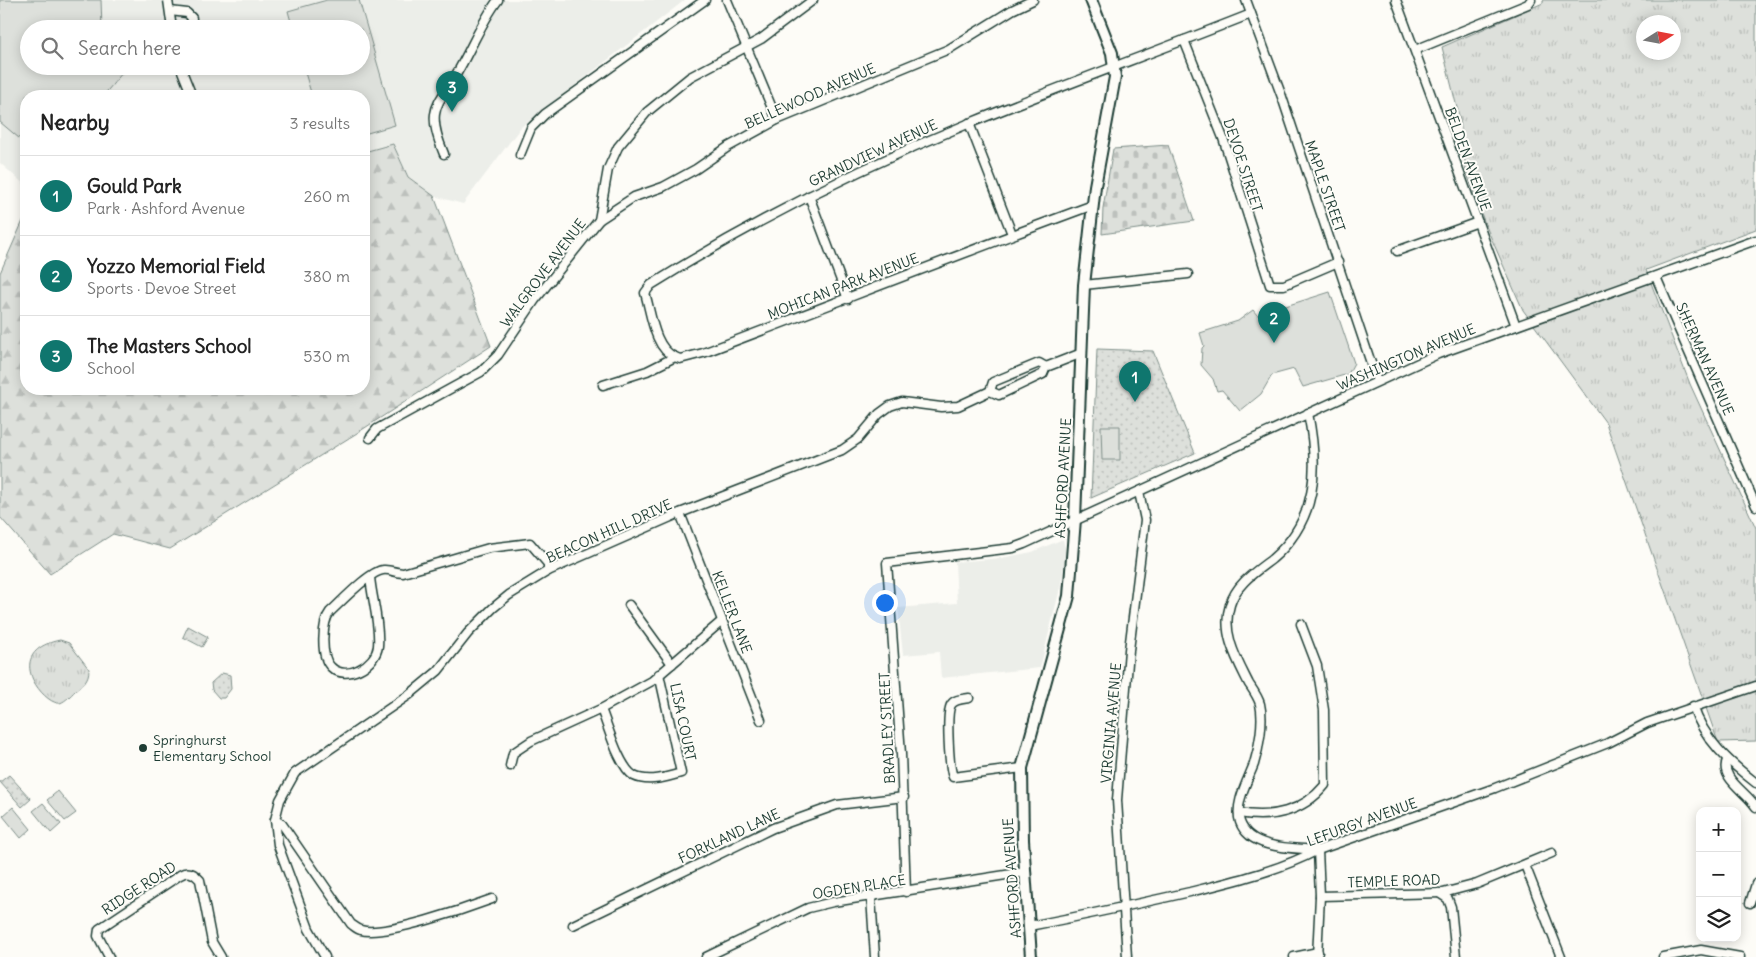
<!DOCTYPE html>
<html lang="en">
<head>
<meta charset="utf-8">
<style>
	body { margin:0; font-family:Delius,sans-serif; background:#f2f2f2; color:#222 }
	.controls { position:absolute; right:15px; bottom:15px; display:grid; overflow:hidden; border-radius:10px; box-shadow:0 2px 12px #0003 }
	.controls button { width:45px; height:45px; display:grid; place-items:center; padding:0; border:0; border-bottom:1px solid #e0e0e0; background:#fff; color:#222; font:25px sans-serif }
	.compass { position:absolute; left:1636px; top:15px; width:45px; height:45px; border-radius:50%; background:#fff; box-shadow:0 2px 12px #0003; rotate:79deg }
	.you { position:absolute; left:884px; top:602px; width:18px; height:18px; margin:-12px; border:4px solid #fff; border-radius:50%; background:#1a73e8; box-shadow:0 0 0 8px #1a73e833 }
	.badge { display:grid; place-items:center; width:32px; height:32px; border-radius:50%; background:#0f766e; color:#fff; font-size:16px; font-weight:700 }
	.pin { position:absolute; translate:-50% -41px; filter:drop-shadow(0 1px 2px #0008) }
	.pin::after { content:''; position:absolute; top:26px; width:18px; height:15px; background:inherit; clip-path:polygon(0 0,100% 0,50% 100%) }
	.list { margin:0; padding:0; list-style:none }
	h2 { display:flex; justify-content:space-between; align-items:center; height:65px; margin:0; padding:0 20px; font-size:21px }
	h2 small { font-size:16px; font-weight:400; color:#767676 }
	.list li { display:grid; grid-template-columns:32px 1fr auto; gap:15px; align-items:center; box-sizing:border-box; height:80px; padding:0 20px; border-top:1px solid #e0e0e0 }
	.list b { display:block; font-size:19px; white-space:nowrap }
	.list p { margin:0; font-size:16px; white-space:nowrap; color:#767676 }
	.list em { font-size:16px; font-style:normal; color:#767676 }
	.icon { flex:none; width:28px; height:28px; fill:none; stroke:currentColor; stroke-width:2; stroke-linecap:round; stroke-linejoin:round }
	.map { position:relative; flex:none; width:1756px; height:957px; overflow:hidden }
	.search { position:absolute; background:#fff; box-shadow:0 2px 12px #0003; left:20px; top:20px; width:350px; height:55px; display:flex; align-items:center; gap:12px; box-sizing:border-box; padding:0 18px; border-radius:28px; color:#767676; font-size:19px }
	.panel { position:absolute; background:#fff; box-shadow:0 2px 12px #0003; left:20px; top:90px; width:350px; height:305px; border-radius:20px }
	.map>svg:first-child { display:block }
</style>
</head>
<body>
<div class="map">
<svg width="1756" height="957" viewBox="0 0 1756 957">
	<defs>
		<pattern id="grass-tufts" width="24" height="20" patternUnits="userSpaceOnUse" patternTransform="scale(1.25)"><rect width="24" height="20" fill="#dde0db"/><path d="M3 7l-1-3M5 7V3M7 7l1-3M15 17l-1-3M17 17v-4M19 17l1-3" fill="none" stroke="#bdc1bd"/></pattern>
		<pattern id="forest-firs" width="22" height="20" patternUnits="userSpaceOnUse" patternTransform="scale(1.25)"><rect width="22" height="20" fill="#dde0db"/><path d="M5 1l3.5 6h-7zM16 11l3.5 6h-7z" fill="#bdc1bd"/></pattern>
		<pattern id="cemetery-stones" width="16" height="16" patternUnits="userSpaceOnUse" patternTransform="scale(1.25)"><rect width="16" height="16" fill="#dde0db"/><path d="M2 7V4a2 2 0 0 1 4 0v3zM10 15v-3a2 2 0 0 1 4 0v3z" fill="#bdc1bd"/></pattern>
		<pattern id="park-dots" width="8" height="8" patternUnits="userSpaceOnUse" patternTransform="scale(1.25)"><rect width="8" height="8" fill="#dde0db"/><path d="M2 2h.1M6 6h.1" fill="none" stroke="#bdc1bd" stroke-width="1.8" stroke-linecap="round"/></pattern>
	</defs>
	<rect width="100%" height="100%" fill="#fdfcf7"/>
	<filter id="ink" filterUnits="userSpaceOnUse"><feTurbulence type="fractalNoise" baseFrequency=".02" numOctaves="2"/><feDisplacementMap in="SourceGraphic" scale="10" xChannelSelector="R" yChannelSelector="G"/><feConvolveMatrix kernelMatrix="1 2 1 2 8 2 1 2 1" color-interpolation-filters="sRGB"/></filter>
	<g filter="url(#ink)">
		<!-- built -->
		<g fill="#eceee9" fill-rule="evenodd">
			<path d="M0,0H685L521,127L463,204L434,196L408,177L393,144L364,152V96H26V186L0,163ZM29,29H361V66H29Z"/>
			<path d="M1061,540H1063L1066,552L1061,584L1040,668L941,678L939,652L903,655L898,608L957,603L955,562L1002,558L1032,552Z"/>
		</g>
		<!-- grass -->
		<g fill="url(#grass-tufts)" stroke="#7e8e88" fill-rule="evenodd">
			<path d="M1543,0H1756V229L1646,270L1690,384L1756,528V741L1718,742L1606,423L1523,310L1485,224L1466,171L1460,120L1442,47L1543,3ZM1644,22H1674V52H1644Z"/>
			<path d="M60,640L69,643L89,669C89,680 83,684 75,691C71,695 66,701 60,703C45,706 0,652 60,640Z"/>
		</g>
		<!-- forest -->
		<path fill="url(#forest-firs)" stroke="#7e8e88" d="M393,144L408,177L434,196L491,346L357,433L170,549L113,534L50,574L0,517V273L26,214V389H364V152Z"/>
		<!-- cemetery -->
		<path fill="url(#cemetery-stones)" stroke="#7e8e88" d="M1168,145L1194,221L1102,234L1103,208L1113,149Z"/>
		<!-- park -->
		<g fill="url(#park-dots)" stroke="#7e8e88">
			<path d="M1097,349L1153,351L1195,453L1091,498Z"/>
			<path d="M188,626L208,637L202,647L183,637Z"/>
			<path d="M222,673L230,675L231,689L224,698H219L212,690L211,683Z"/>
			<path d="M9,775L31,799L22,807L0,782Z"/>
		</g>
		<!-- garden -->
		<g fill="#dde0db" stroke="#7e8e88">
			<path d="M0,0H101L102,29H29V66H128L103,96H26V144L0,122Z"/>
			<path d="M327,0H359L395,125L364,134V96H312L303,66H361V29H293L288,11Z"/>
			<path d="M1330,292L1354,363L1348,374L1303,387L1294,369L1272,375L1261,394L1240,411L1222,390L1217,391L1213,379L1201,365L1202,348L1204,346L1200,333L1238,321L1253,310L1257,315Z"/>
			<path d="M1101,426H1120V460H1102Z"/>
			<path d="M58,791L76,813L65,821L47,800Z"/>
			<path d="M43,803L61,824L51,833L33,811Z"/>
			<path d="M13,807L31,829L21,838L3,816Z"/>
		</g>
		<g fill="none" stroke-linecap="round" stroke-linejoin="round">
			<defs>
				<g id="minor">
					<path d="M168,0L172,29"/>
					<path d="M727,0L777,120"/>
					<path d="M1246,0L1282,97L1377,381"/>
					<path d="M1396,0L1516,326"/>
					<path d="M170,11L187,13L192,18L191,26L187,29"/>
					<path d="M1184,40L1223,138L1270,285H1284L1338,262"/>
					<path d="M1415,50L1528,4L1531,0"/>
					<path d="M180,66L192,96"/>
					<path d="M969,123L1012,234"/>
					<path d="M444,154C423,104 441,105 462,64C474,42 483,20 498,0"/>
					<path d="M520,155L531,128L545,114L705,0"/>
					<path d="M809,196L848,299"/>
					<path d="M599,220L634,197L663,187L696,169L728,147L777,120L949,49L1012,10L1033,0"/>
					<path d="M1397,251L1478,222"/>
					<path d="M1656,277L1756,506"/>
					<path d="M1084,285L1188,274"/>
					<path d="M675,357C654,349 651,312 645,293L651,285C752,222 859,168 970,123C1063,85 1158,51 1251,14"/>
					<path d="M603,385L647,371L675,357L680,359L703,353C833,304 962,253 1093,205"/>
					<path d="M990,391L999,395L1043,374L1046,367L1082,353"/>
					<path d="M1308,413C1319,468 1318,520 1272,559C1255,572 1236,584 1230,605C1221,633 1237,660 1249,684C1253,690 1258,697 1260,704C1264,721 1259,748 1254,764C1248,780 1234,804 1240,822C1250,850 1294,848 1318,850L1320,896L1317,957"/>
					<path d="M370,438L377,429L481,372L498,355L535,300L599,220L608,169L618,147L647,112L690,77L761,39L813,0"/>
					<path d="M680,513L761,720"/>
					<path d="M370,577C372,599 380,624 378,646C376,665 346,682 331,667C320,657 322,622 330,612C341,602 370,571 383,570C390,569 396,573 403,573L489,548L530,543L548,564V571"/>
					<path d="M629,605L672,664"/>
					<path d="M969,698C963,699 954,699 951,705C946,713 949,767 953,777L1022,768"/>
					<path d="M1693,706C1704,740 1729,762 1756,783"/>
					<path d="M601,709C608,726 619,767 634,776C648,783 668,777 681,773L659,674"/>
					<path d="M1727,760C1719,778 1747,792 1756,807"/>
					<path d="M510,766L513,753L531,741L601,709L652,681L722,621"/>
					<path d="M1239,813C1271,819 1303,812 1325,785L1324,710L1317,666L1301,624"/>
					<path d="M275,820L282,824L351,924C354,926 357,929 361,930C384,937 468,908 492,899"/>
					<path d="M1525,865L1561,957"/>
					<path d="M906,892L901,754L887,563L1013,548L1024,544L1438,354L1756,240"/>
					<path d="M1439,893L1448,899L1451,907L1456,957"/>
					<path d="M1320,896L1443,893L1477,884L1552,853"/>
					<path d="M871,897L875,957"/>
					<path d="M1750,903L1756,884"/>
					<path d="M573,925L773,828L837,805L904,797"/>
					<path d="M1029,926C1083,916 1137,904 1190,892C1234,881 1278,871 1318,850L1495,788L1608,743L1647,723L1756,686"/>
					<path d="M109,957L98,936L99,929L180,875C188,870 194,873 200,880L212,942L221,957"/>
					<path d="M325,957L309,929L278,845L275,820L280,800L295,773L409,695L438,671L468,633L493,608L509,595L548,571L680,513L842,450L858,439L879,414L890,406L902,402L941,407L958,406L990,391L993,382L1039,363L1046,367"/>
					<path d="M706,957L808,908L833,902L1025,872"/>
					<path d="M1127,957L1117,800L1129,650L1145,520L1139,492"/>
					<path d="M1294,957L1318,952"/>
					<path d="M1663,957L1701,950L1740,957"/>
				</g>
				<path id="major" d="M1031,957L1023,840L1022,768L1069,596L1075,519L1084,285L1095,186L1115,77L1112,53L1091,0"/>
			</defs>
			<!-- minor casing -->
			<use href="#minor" stroke="#1f3d34" stroke-width="11"/>
			<!-- major casing -->
			<use href="#major" stroke="#1f3d34" stroke-width="14"/>
			<!-- minor -->
			<use href="#minor" stroke="#fdfcf7" stroke-width="8"/>
			<!-- major -->
			<use href="#major" stroke="#fdfcf7" stroke-width="10"/>
		</g>
	</g>
	<!-- markers -->
	<circle fill="#1f3d34" stroke="#fdfcf7" stroke-width="2" cx="143" cy="748" r="5"/>
	<g text-anchor="middle" dominant-baseline="central" stroke-width="4" stroke-linejoin="round" paint-order="stroke">
		<!-- street labels -->
		<g font-size="14" fill="#1f3d34" stroke="#fdfcf7">
			<text transform="translate(810 96) rotate(-24)">BELLEWOOD AVENUE</text>
			<text transform="translate(873 153) rotate(-25)">GRANDVIEW AVENUE</text>
			<text transform="translate(1468 159) rotate(70)">BELDEN AVENUE</text>
			<text transform="translate(1243 165) rotate(72)">DEVOE STREET</text>
			<text transform="translate(1325 186) rotate(71)">MAPLE STREET</text>
			<text transform="translate(543 273) rotate(-53)">WALGROVE AVENUE</text>
			<text transform="translate(843 286) rotate(-21)">MOHICAN PARK AVENUE</text>
			<text transform="translate(1406 357) rotate(-23)">WASHINGTON AVENUE</text>
			<text transform="translate(1705 359) rotate(66)">SHERMAN AVENUE</text>
			<text transform="translate(1063 478) rotate(-87)">ASHFORD AVENUE</text>
			<text transform="translate(609 531) rotate(-24)">BEACON HILL DRIVE</text>
			<text transform="translate(732 612) rotate(69)">KELLER LANE</text>
			<text transform="translate(683 722) rotate(78)">LISA COURT</text>
			<text transform="translate(1111 723) rotate(-85)">VIRGINIA AVENUE</text>
			<text transform="translate(887 728) rotate(-93)">BRADLEY STREET</text>
			<text transform="translate(1362 822) rotate(-20)">LEFURGY AVENUE</text>
			<text transform="translate(729 836) rotate(-25)">FORKLAND LANE</text>
			<text transform="translate(1012 878) rotate(-94)">ASHFORD AVENUE</text>
			<text transform="translate(1394 881) rotate(-2)">TEMPLE ROAD</text>
			<text transform="translate(859 887) rotate(-9)">OGDEN PLACE</text>
			<text transform="translate(139 888) rotate(-33)">RIDGE ROAD</text>
		</g>
		<!-- poi labels -->
		<g font-size="14" fill="#1f3d34" stroke="#fdfcf7" text-anchor="start">
			<text x="153" y="740">Springhurst<tspan x="153" dy="16">Elementary School</tspan></text>
		</g>
	</g>
</svg>
<div class="controls">
<button>+</button>
<button>−</button>
<button><svg class="icon" aria-label="layers" viewBox="0 0 24 24"><path d="M12 4l9 5-9 5-9-5zM3 14l9 5 9-5"/></svg></button>
</div>
<svg class="compass" viewBox="-18 -18 36 36"><path d="M0-13l5 13h-10z" fill="#e53935"/><path d="M0 13l5-13h-10z" fill="#767676"/></svg>
<div class="you"></div>
<div class="pin badge" style="left:1135px;top:402px">1</div>
<div class="pin badge" style="left:1274px;top:343px">2</div>
<div class="pin badge" style="left:452px;top:112px">3</div>
<div class="search"><svg class="icon" aria-label="search" viewBox="0 0 24 24"><circle cx="10" cy="10" r="6"/><path d="M15 15l6 6"/></svg>Search here</div>
<section class="panel">
<h2>Nearby<small>3 results</small></h2>
<ul class="list">
<li><span class="badge">1</span><div><b>Gould Park</b><p>Park · Ashford Avenue</p></div><em>260 m</em></li>
<li><span class="badge">2</span><div><b>Yozzo Memorial Field</b><p>Sports · Devoe Street</p></div><em>380 m</em></li>
<li><span class="badge">3</span><div><b>The Masters School</b><p>School</p></div><em>530 m</em></li>
</ul>
</section>
</div>
</body>
</html>
